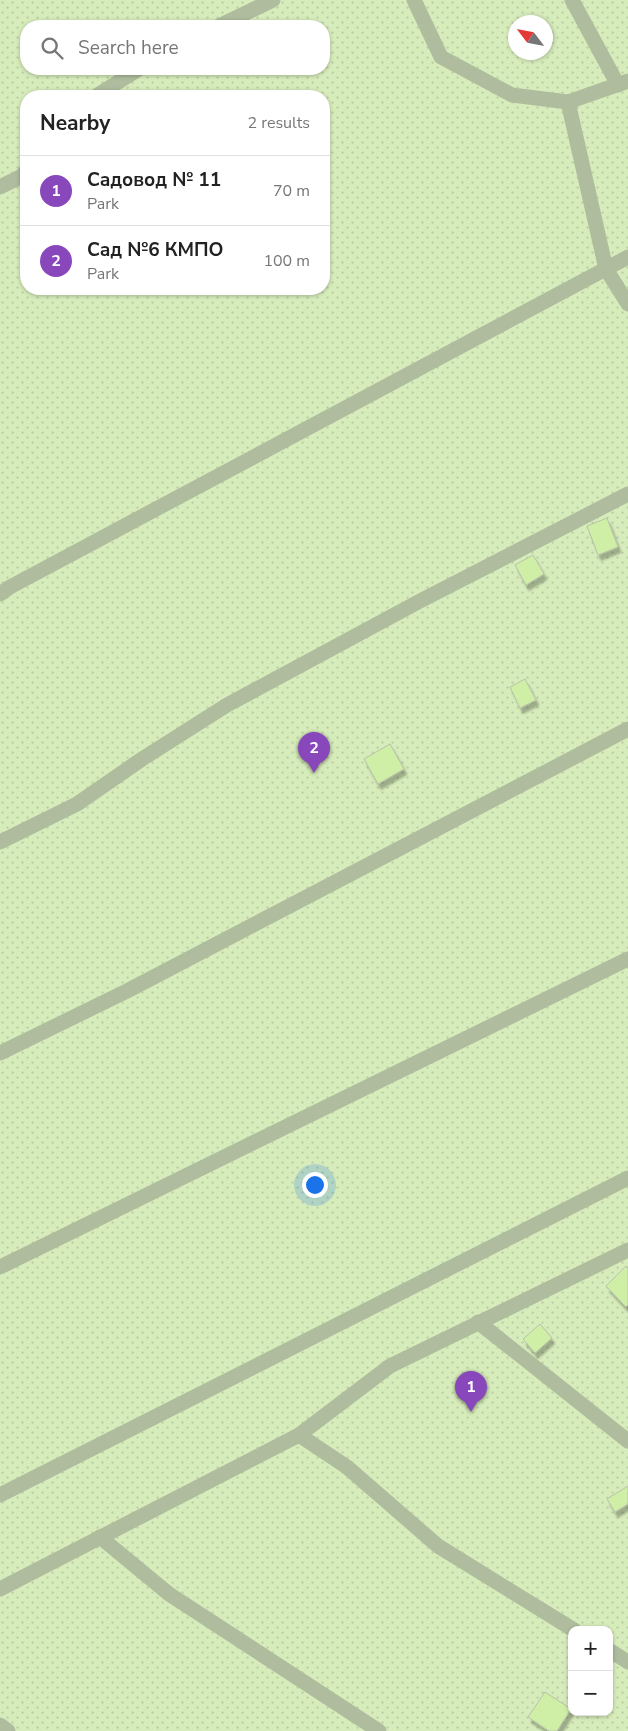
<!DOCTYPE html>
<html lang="en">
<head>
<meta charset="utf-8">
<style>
	body { margin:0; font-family:"Nunito Sans",sans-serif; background:#f6f6f6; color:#222 }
	.controls { position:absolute; right:15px; bottom:15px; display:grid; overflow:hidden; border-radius:10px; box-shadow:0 1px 4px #0004 }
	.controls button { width:45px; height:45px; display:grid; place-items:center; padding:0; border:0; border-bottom:1px solid #e0e0e0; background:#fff; color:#222; font:25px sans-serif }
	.compass { position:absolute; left:508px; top:15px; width:45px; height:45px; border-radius:50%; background:#fff; box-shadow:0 1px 4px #0004; rotate:302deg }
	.you { position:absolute; left:314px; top:1184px; width:18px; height:18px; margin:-12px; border:4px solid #fff; border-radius:50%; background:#1a73e8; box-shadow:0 0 0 8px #1a73e833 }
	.badge { display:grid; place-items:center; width:32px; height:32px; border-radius:50%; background:#8847bb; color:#fff; font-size:16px; font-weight:700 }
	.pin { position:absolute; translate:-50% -41px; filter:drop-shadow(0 1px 2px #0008) }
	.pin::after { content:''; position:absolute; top:26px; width:18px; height:15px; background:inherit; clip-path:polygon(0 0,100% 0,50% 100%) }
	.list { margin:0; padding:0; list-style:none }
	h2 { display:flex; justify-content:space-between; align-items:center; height:65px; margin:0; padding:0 20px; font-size:21px }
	h2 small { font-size:16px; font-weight:400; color:#767676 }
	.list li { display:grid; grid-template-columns:32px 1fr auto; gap:15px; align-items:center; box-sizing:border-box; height:70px; padding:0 20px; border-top:1px solid #e0e0e0 }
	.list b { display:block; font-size:19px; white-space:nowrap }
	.list p { margin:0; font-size:16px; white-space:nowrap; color:#767676 }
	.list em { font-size:16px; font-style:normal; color:#767676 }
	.icon { flex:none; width:28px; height:28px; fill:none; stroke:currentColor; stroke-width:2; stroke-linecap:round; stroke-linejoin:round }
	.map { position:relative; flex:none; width:628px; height:1731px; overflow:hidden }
	.search { position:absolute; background:#fff; box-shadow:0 1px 4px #0004; left:20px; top:20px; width:310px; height:55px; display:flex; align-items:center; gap:12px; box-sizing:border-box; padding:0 18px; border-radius:20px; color:#767676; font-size:19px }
	.panel { position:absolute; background:#fff; box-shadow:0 1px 4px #0004; left:20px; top:90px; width:310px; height:205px; border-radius:20px }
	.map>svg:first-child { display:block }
</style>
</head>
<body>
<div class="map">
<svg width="628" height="1731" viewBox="0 0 628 1731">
	<defs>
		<pattern id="garden-dots" width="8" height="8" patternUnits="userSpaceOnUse" patternTransform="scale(1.25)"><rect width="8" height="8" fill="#d7ecbb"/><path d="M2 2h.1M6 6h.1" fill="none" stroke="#b9cba1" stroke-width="1.8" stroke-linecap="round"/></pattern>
		<filter id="shadow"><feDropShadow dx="3" dy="5.5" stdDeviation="1" flood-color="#0004"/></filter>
	</defs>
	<rect width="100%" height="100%" fill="#f4fee8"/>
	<!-- garden -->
	<path fill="url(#garden-dots)" fill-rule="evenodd" d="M0,0H628V1731H0ZM516,22H546V52H516ZM26,26H324V69H26ZM26,96H324V289H26ZM572,1630H609V1712H572Z"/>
	<!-- building -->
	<g fill="#cfeea6" stroke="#b7c1ac" filter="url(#shadow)">
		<path d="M607,518L618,547L598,555L587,526Z"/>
		<path d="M533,555L544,574L526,585L515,565Z"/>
		<path d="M525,679L536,700L520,708L510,687Z"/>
		<path d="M390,744L404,769L378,784L364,759Z"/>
		<path d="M626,1266L628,1269V1305L626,1307L606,1286Z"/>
		<path d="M540,1324L552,1338L535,1353L523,1339Z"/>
		<path d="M628,1486V1504L615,1512L607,1499Z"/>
		<path d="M545,1692L571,1709L557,1731H549L528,1717Z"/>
	</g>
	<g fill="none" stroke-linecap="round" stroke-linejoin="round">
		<!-- minor -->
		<g stroke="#afbd9e" stroke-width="15">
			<path d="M414,0L441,57L512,95L568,102L628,81"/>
			<path d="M572,0L618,85"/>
			<path d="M219,26L273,0"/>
			<path d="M96,96L139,69"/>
			<path d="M568,102L606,269L628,304"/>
			<path d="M0,187L22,176L26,171"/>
			<path d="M0,594L10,587L628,257"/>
			<path d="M0,842L77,804L142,759L227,705L420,601L628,494"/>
			<path d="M0,1053L127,991L628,729"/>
			<path d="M0,1267L628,959"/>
			<path d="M478,1322L628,1441"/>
			<path d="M299,1435L347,1467L438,1546L574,1630"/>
			<path d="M0,1495L628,1178"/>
			<path d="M100,1537L169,1594L379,1731"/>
			<path d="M0,1589L299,1435L390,1366L628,1250"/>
			<path d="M609,1650L628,1662"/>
			<path d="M0,1725L8,1731"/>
		</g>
	</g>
</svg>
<div class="controls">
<button>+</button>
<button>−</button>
</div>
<svg class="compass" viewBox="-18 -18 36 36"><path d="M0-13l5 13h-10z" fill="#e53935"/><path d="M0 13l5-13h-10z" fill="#767676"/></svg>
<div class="you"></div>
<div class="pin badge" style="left:471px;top:1412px">1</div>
<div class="pin badge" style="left:314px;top:773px">2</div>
<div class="search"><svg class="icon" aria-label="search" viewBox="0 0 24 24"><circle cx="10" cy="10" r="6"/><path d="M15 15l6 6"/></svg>Search here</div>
<section class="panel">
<h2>Nearby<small>2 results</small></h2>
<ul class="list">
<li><span class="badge">1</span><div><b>Садовод № 11</b><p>Park</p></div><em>70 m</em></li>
<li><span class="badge">2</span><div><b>Сад №6 КМПО</b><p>Park</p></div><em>100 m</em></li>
</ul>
</section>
</div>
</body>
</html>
